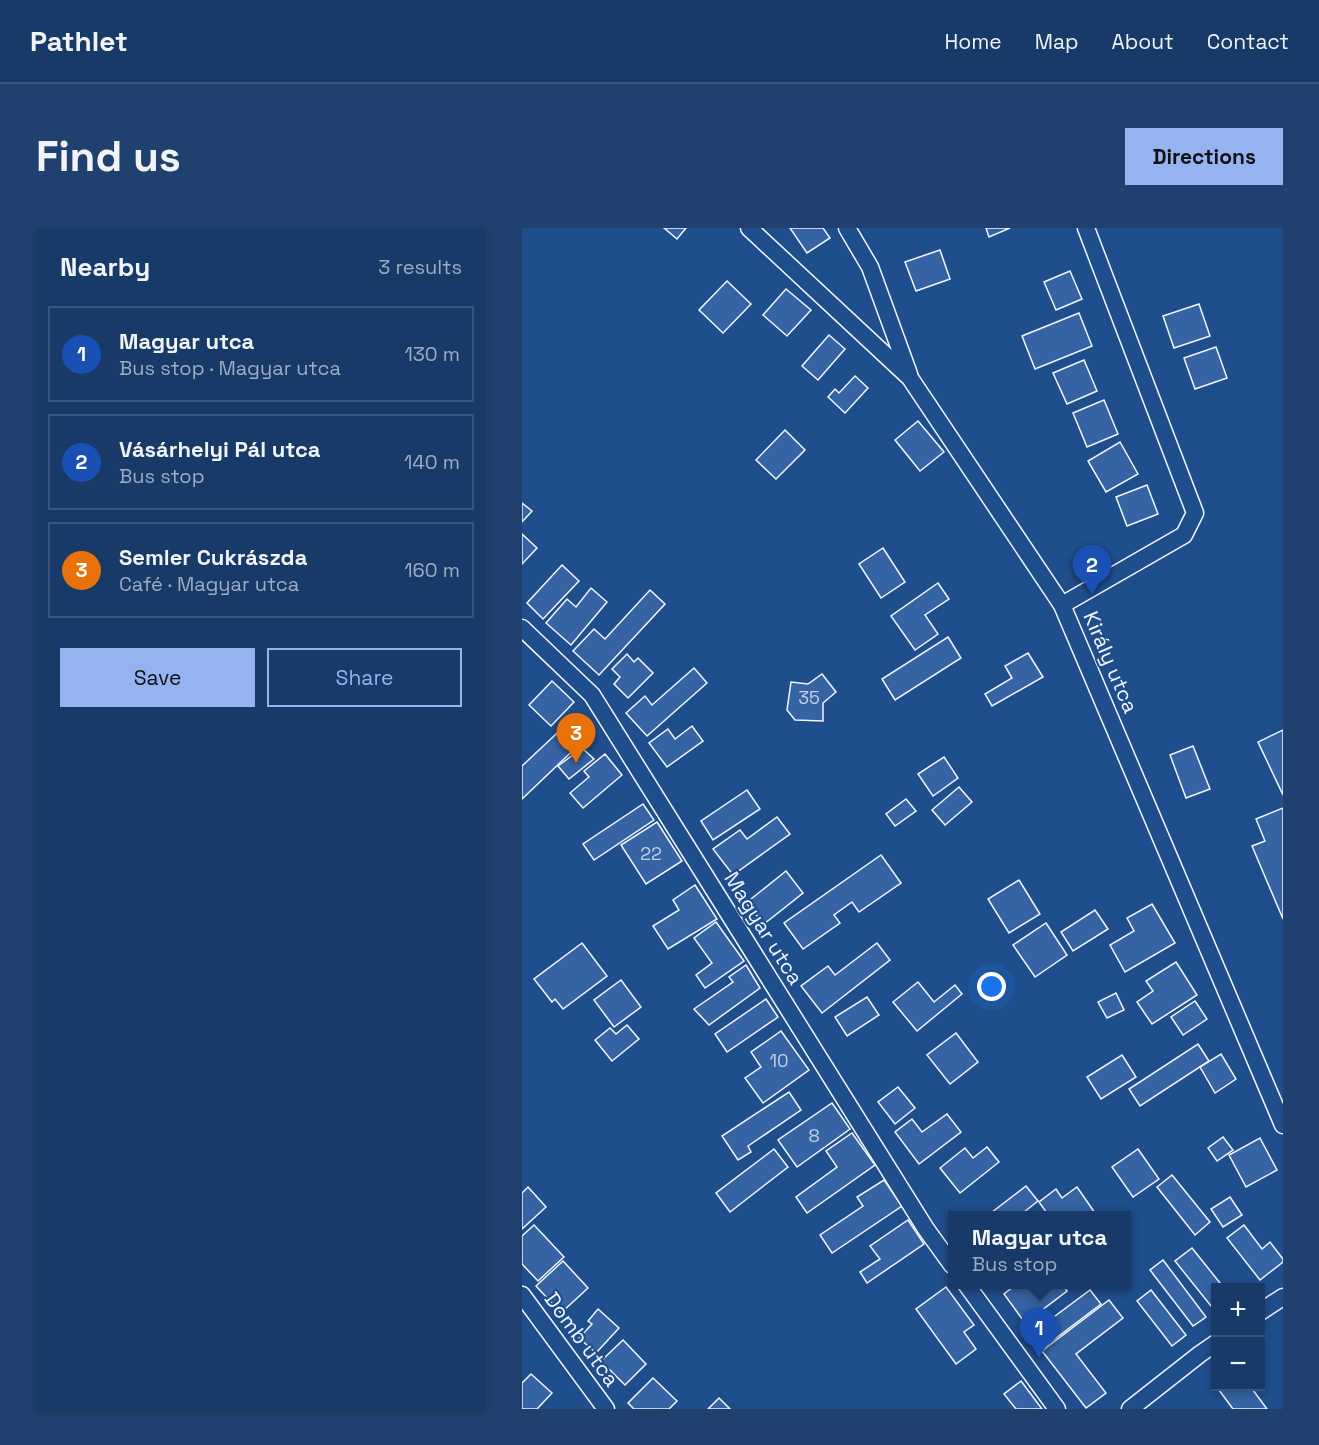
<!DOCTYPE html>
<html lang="en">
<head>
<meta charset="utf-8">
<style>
	body { margin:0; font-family:"Space Grotesk",sans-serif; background:#20416f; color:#f1f3f6 }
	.controls { position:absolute; right:18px; bottom:18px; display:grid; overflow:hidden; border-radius:0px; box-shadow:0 3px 9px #0003 }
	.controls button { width:54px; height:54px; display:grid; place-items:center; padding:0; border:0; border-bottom:2px solid #36547d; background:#173a69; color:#f1f3f6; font:30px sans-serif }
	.you { position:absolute; left:470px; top:759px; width:21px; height:21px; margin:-15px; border:4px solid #fff; border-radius:50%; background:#1a73e8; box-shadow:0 0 0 9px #1a73e833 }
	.badge { display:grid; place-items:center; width:39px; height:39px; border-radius:50%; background:#95b2f1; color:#fff; font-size:20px; font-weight:700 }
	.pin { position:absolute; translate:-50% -50px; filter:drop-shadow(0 2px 3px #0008) }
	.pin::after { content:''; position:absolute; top:32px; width:21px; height:18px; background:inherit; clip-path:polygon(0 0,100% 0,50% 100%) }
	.popup { position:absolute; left:426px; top:983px; width:183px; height:78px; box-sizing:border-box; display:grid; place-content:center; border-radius:0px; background:#173a69; filter:drop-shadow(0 2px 4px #0005); font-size:20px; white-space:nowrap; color:#9eadc0 }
	.popup b { font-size:22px; color:#f1f3f6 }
	.popup::after { content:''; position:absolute; left:50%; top:100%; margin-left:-12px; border:12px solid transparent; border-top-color:#173a69 }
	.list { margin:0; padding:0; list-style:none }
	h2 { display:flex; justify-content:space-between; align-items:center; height:78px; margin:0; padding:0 24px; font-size:26px }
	h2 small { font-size:20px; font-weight:400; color:#9eadc0 }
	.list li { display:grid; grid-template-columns:39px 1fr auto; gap:18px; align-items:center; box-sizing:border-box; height:96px; margin:0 12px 12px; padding:0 12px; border:2px solid #36547d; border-radius:0px }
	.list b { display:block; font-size:22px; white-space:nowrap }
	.list p { margin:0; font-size:20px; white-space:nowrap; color:#9eadc0 }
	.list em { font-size:20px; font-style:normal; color:#9eadc0 }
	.actions { display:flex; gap:12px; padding:18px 24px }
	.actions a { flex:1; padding:14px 0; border:2px solid #95b2f1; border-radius:0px; text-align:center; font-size:21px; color:#95b2f1 }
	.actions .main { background:#95b2f1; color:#111 }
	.map { position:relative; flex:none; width:761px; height:1181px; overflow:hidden; border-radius:0px }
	header { display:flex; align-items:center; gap:36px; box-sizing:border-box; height:84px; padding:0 30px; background:#173a69; border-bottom:2px solid #36547d }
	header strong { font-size:28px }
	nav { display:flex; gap:33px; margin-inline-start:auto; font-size:21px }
	.intro { display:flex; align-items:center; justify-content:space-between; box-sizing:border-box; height:144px; padding:0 36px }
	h1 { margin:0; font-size:42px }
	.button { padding:15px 27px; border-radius:0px; background:#95b2f1; color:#111; font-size:21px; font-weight:700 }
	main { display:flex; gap:36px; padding:0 36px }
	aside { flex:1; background:#173a69; border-radius:0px; box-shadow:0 3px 9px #0003 }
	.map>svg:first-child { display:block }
</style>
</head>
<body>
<header>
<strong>Pathlet</strong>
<nav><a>Home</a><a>Map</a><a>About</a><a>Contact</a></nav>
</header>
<div class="intro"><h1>Find us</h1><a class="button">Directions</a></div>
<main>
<aside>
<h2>Nearby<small>3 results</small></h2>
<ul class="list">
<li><span class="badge" style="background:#1a4fb4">1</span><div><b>Magyar utca</b><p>Bus stop · Magyar utca</p></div><em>130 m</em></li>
<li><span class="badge" style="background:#1a4fb4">2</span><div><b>Vásárhelyi Pál utca</b><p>Bus stop</p></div><em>140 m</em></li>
<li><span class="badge" style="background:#e8710a">3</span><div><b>Semler Cukrászda</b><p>Café · Magyar utca</p></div><em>160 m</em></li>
</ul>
<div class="actions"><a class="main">Save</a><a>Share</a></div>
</aside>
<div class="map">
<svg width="761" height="1181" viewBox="0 0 761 1181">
	<rect width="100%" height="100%" fill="#1f4e8c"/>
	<!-- building -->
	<g fill="#3563a3" stroke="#f2f6ff" stroke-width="1.5">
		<path d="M142,0H164L155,11Z"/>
		<path d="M268,0H301L308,10L285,25Z"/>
		<path d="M464,0H488L467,9Z"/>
		<path d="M418,22L428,51L394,63L383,34Z"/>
		<path d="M548,43L560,71L534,82L522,54Z"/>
		<path d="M205,53L229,76L201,105L177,82Z"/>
		<path d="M264,61L289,82L265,108L241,87Z"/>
		<path d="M677,76L688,108L652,120L641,88Z"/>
		<path d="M557,85L570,118L513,141L500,108Z"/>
		<path d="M307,107L323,121L296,152L280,138Z"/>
		<path d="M694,119L705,150L673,161L662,130Z"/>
		<path d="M562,132L575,163L545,176L531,145Z"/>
		<path d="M333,148L346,160L323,185L306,169L313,161L317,165Z"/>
		<path d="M582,172L596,206L565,219L551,185Z"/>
		<path d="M396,193L422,224L398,243L373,212Z"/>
		<path d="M263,202L283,222L254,251L234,232Z"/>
		<path d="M598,214L616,246L584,264L566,233Z"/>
		<path d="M625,257L636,286L605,298L594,269Z"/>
		<path d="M0,275L10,283L0,294Z"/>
		<path d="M0,306L15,320L0,336Z"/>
		<path d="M361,320L383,354L359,370L337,336Z"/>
		<path d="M40,337L57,353L21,391L5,375Z"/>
		<path d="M416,355L427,371L403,387L416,406L393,422L369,388Z"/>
		<path d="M69,360L85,374L49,417L24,395L45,371L54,379Z"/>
		<path d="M128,362L143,376L77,447L51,423L72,401L83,411Z"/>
		<path d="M426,409L439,430L373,472L360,451Z"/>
		<path d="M506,425L521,449L470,478L463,466L490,450L483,438Z"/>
		<path d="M105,426L112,434L116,430L131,445L106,470L92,456L98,449L90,441Z"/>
		<path d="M172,440L185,455L125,508L104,485L123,468L130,477Z"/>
		<path d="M300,446L314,464L301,475V493L273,492L265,482L269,454L286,456Z"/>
		<path d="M30,453L52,474L29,498L7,477Z"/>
		<path d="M49,492L65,509L0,571V538Z"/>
		<path d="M170,498L181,513L145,539L127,515L146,501L153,511Z"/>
		<path d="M761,502V567L736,514Z"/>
		<path d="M671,518L688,561L664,570L648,527Z"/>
		<path d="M60,520L72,531L47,551L36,538Z"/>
		<path d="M83,526L100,547L61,580L48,565L67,549L62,543Z"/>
		<path d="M422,529L436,550L411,568L396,546Z"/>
		<path d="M437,559L450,574L423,597L410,582Z"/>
		<path d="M225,562L238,581L191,612L179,593Z"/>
		<path d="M384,571L394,583L373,598L364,586Z"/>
		<path d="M121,576L132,592L72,632L61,616Z"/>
		<path d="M761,580V691L730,618L743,613L734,591Z"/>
		<path d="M255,589L268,606L211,647L191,621L218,602L225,611Z"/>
		<path d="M135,594L160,633L124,656L99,617Z"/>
		<path d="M359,627L379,655L337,684L330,674L312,687L318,695L281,721L262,695Z"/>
		<path d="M264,643L281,665L242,696L224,675Z"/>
		<path d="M497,652L518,686L487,705L466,671Z"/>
		<path d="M173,657L195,691L146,721L131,698L157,682L151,672Z"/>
		<path d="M630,676L653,715L603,744L588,717L612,703L605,690Z"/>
		<path d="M573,682L586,701L551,723L539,704Z"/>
		<path d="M194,694L222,733L183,760L174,747L190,735L172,710Z"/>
		<path d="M524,695L545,727L513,749L491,717Z"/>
		<path d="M60,715L85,748L41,781L33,771L30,774L12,751Z"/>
		<path d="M355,715L368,732L300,785L279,758L306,738L313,747Z"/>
		<path d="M654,734L675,767L630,796L615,774L631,763L624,753Z"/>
		<path d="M224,737L238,760L187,797L172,781L211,754L207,749Z"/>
		<path d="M99,752L119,779L92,799L72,772Z"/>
		<path d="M396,754L412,774L433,757L440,766L395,803L371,774Z"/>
		<path d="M594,765L602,782L585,790L576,774Z"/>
		<path d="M345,769L357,787L325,808L313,789Z"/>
		<path d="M244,771L256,789L205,824L193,806Z"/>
		<path d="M673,773L685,791L661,807L649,789Z"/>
		<path d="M105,797L117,811L90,833L73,812L88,800L94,806Z"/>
		<path d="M259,803L287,842L241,875L223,850L239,839L229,824Z"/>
		<path d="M434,805L456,834L428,856L405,827Z"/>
		<path d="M676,816L687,833L618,878L607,861Z"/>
		<path d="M699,826L714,851L693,865L678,839Z"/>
		<path d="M600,827L614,849L579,871L565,849Z"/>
		<path d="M376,859L393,880L373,896L356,874Z"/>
		<path d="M267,864L279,882L226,918L229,924L216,932L200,908Z"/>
		<path d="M310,875L328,901L275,939L256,912Z"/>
		<path d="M425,886L439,904L397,936L373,904L390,891L400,904Z"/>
		<path d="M330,905L353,937L285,985L274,969L315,939L304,923Z"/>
		<path d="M701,909L711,922L695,933L686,920Z"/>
		<path d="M738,910L755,942L724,959L707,927Z"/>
		<path d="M465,919L477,934L438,965L418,940L443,920L451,930Z"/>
		<path d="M252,921L266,939L208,984L194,965Z"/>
		<path d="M616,921L637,951L611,969L590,939Z"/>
		<path d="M650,947L688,994L673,1007L635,959Z"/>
		<path d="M362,952L380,978L310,1025L298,1007L341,978L335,969Z"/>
		<path d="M504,958L516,973L497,988H465Z"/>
		<path d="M6,959L24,979L0,1001V965Z"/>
		<path d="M555,959L573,985L570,988H527L517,974L534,961L540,970Z"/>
		<path d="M708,969L720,987L701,999L689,981Z"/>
		<path d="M386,992L402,1016L345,1055L338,1044L358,1031L348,1018Z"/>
		<path d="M12,997L42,1029L16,1053L0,1036V1008Z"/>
		<path d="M722,997L740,1021L748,1014L761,1031V1034L738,1052L705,1010Z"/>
		<path d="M670,1020L702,1060H694L693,1083L653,1033Z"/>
		<path d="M641,1032L684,1089L671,1098L628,1042Z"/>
		<path d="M41,1033L66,1060L39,1085L14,1058Z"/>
		<path d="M495,1056H516L520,1063L529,1056H540L545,1063L503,1095L482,1066Z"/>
		<path d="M424,1059L452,1097L442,1104L454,1121L434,1136L394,1081Z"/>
		<path d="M568,1062L579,1076L517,1123L500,1100L523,1083L529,1091Z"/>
		<path d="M629,1062L664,1107L650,1118L615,1073Z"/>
		<path d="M587,1072L601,1090L554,1126L584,1165L564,1180L520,1123Z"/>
		<path d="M76,1081L97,1100L74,1125L57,1110L70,1096L66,1093Z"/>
		<path d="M101,1112L124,1136L103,1157L79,1133Z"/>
		<path d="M9,1146L30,1165L15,1181H0V1155Z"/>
		<path d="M131,1150L155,1173L147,1181H112L106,1175Z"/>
		<path d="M499,1153L520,1181H494L482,1166Z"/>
		<path d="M694,1158H728L745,1181H711Z"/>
		<path d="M197,1170L208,1181H186Z"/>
	</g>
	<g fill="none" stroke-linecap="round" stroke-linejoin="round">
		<defs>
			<g id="minor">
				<path d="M227,0L388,150L540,377L761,897"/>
				<path d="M325,0L348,39L387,146"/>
				<path d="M540,377L662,307L673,285L564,0"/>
				<path d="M0,400L70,467L404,1001L430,1037"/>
				<path d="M444,1056L535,1181"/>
				<path d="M0,1067L84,1181"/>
				<path d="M738,1084L761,1069"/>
				<path d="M608,1181L678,1126L694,1115"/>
			</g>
		</defs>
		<!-- minor casing -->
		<use href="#minor" stroke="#f2f6ff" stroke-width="19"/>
		<!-- minor -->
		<use href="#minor" stroke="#1f4e8c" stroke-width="16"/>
	</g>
	<g text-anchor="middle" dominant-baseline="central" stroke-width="4.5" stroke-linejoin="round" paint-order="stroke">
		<!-- number labels -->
		<g font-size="18" fill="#c3d1e8">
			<text x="287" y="469">35</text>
			<text x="129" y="625">22</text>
			<text x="257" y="832">10</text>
			<text x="292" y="907">8</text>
		</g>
		<!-- street labels -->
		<g font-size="21" fill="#f2f6ff" stroke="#1f4e8c">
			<text transform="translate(589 434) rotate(67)">Király utca</text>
			<text transform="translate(242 700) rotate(58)">Magyar utca</text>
			<text transform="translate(60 1111) rotate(54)">Domb utca</text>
		</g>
	</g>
</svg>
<div class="controls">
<button>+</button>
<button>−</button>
</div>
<div class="you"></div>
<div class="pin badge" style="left:517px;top:1130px;background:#1a4fb4">1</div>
<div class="popup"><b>Magyar utca</b>Bus stop</div>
<div class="pin badge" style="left:570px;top:367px;background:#1a4fb4">2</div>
<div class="pin badge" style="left:54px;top:535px;background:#e8710a">3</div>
</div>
</main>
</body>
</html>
